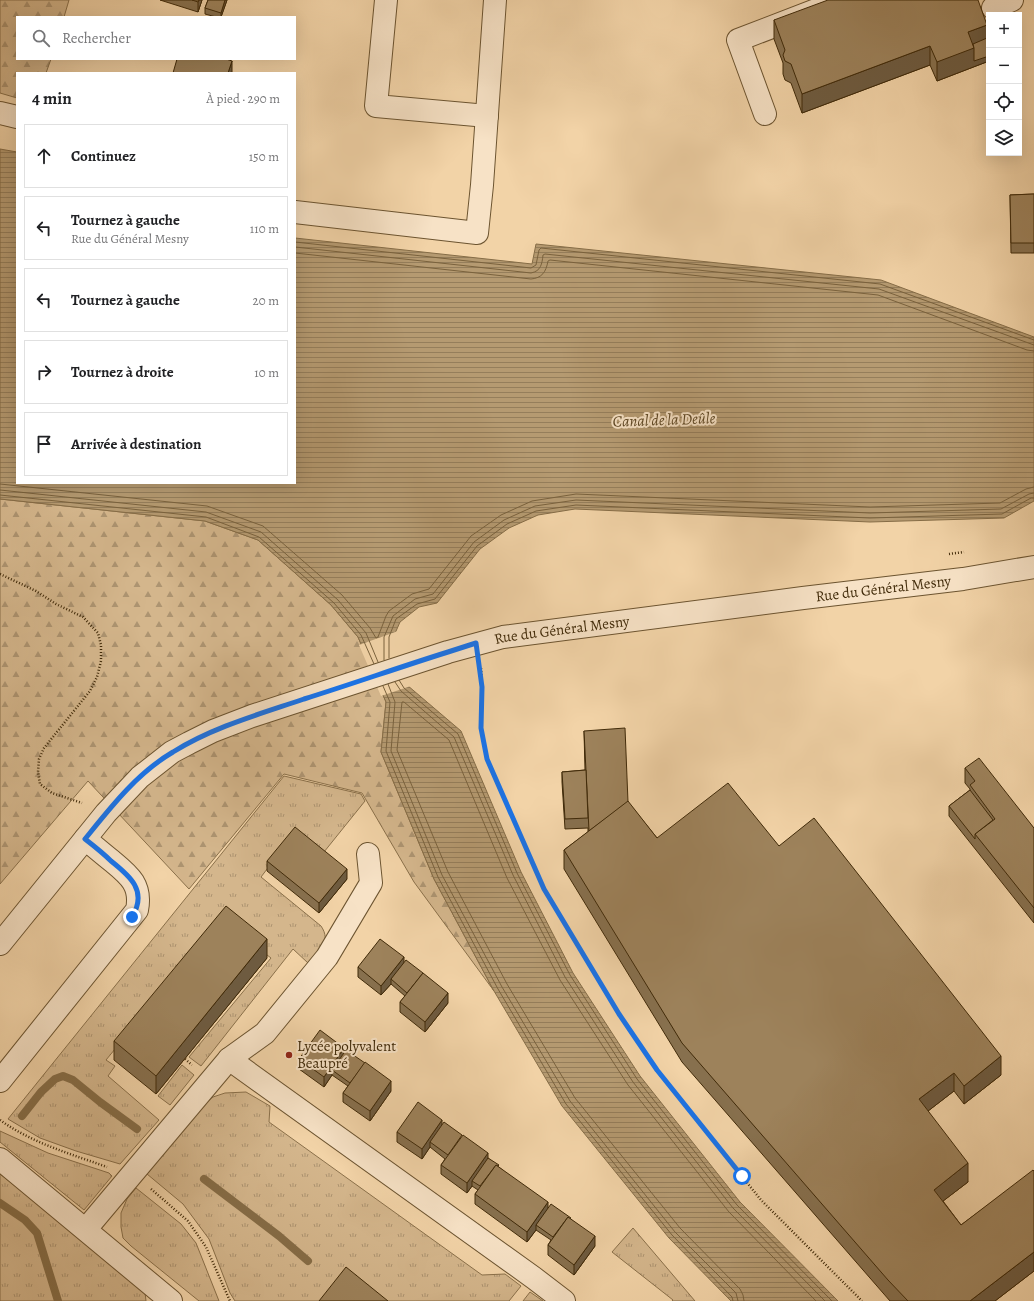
<!DOCTYPE html>
<html lang="fr">
<head>
<meta charset="utf-8">
<style>
	body { margin:0; font-family:Alegreya,serif; background:#f2f2f2; color:#202124 }
	.controls { position:absolute; right:12px; top:12px; display:grid; overflow:hidden; border-radius:0px; box-shadow:0 4px 16px #0002 }
	.controls button { width:36px; height:36px; display:grid; place-items:center; padding:0; border:0; border-bottom:1px solid #e0e0e0; background:#fff; color:#202124; font:20px sans-serif }
	.stop { position:absolute; width:12px; height:12px; margin:-9px; border:3px solid #1a73e8; border-radius:50%; background:#fff }
	.stop.end { background:#1a73e8; border-color:#fff; box-shadow:0 1px 4px #0008 }
	.list { margin:0; padding:0; list-style:none }
	h2 { display:flex; justify-content:space-between; align-items:center; height:52px; margin:0; padding:0 16px; font-size:17px }
	h2 small { font-size:13px; font-weight:400; color:#757577 }
	.list li { display:grid; grid-template-columns:26px 1fr auto; gap:12px; align-items:center; box-sizing:border-box; height:64px; margin:0 8px 8px; padding:0 8px; border:1px solid #e0e0e0; border-radius:0px }
	.list b { display:block; font-size:15px; white-space:nowrap }
	.list p { margin:0; font-size:13px; white-space:nowrap; color:#757577 }
	.list em { font-size:13px; font-style:normal; color:#757577 }
	.icon { flex:none; width:22px; height:22px; fill:none; stroke:currentColor; stroke-width:2; stroke-linecap:round; stroke-linejoin:round }
	.map { position:relative; flex:none; width:1034px; height:1301px; overflow:hidden }
	.search { position:absolute; background:#fff; box-shadow:0 4px 16px #0002; left:16px; top:16px; width:280px; height:44px; display:flex; align-items:center; gap:10px; box-sizing:border-box; padding:0 14px; border-radius:0px; color:#757577; font-size:15px }
	.panel { position:absolute; background:#fff; box-shadow:0 4px 16px #0002; left:16px; top:72px; width:280px; height:412px; border-radius:0px }
	.map>svg:first-child { display:block }
</style>
</head>
<body>
<div class="map">
<svg width="1034" height="1301" viewBox="0 0 1034 1301">
	<defs>
		<pattern id="grass-tufts" width="24" height="20" patternUnits="userSpaceOnUse"><rect width="24" height="20" fill="#d4b68c"/><path d="M3 7l-1-3M5 7V3M7 7l1-3M15 17l-1-3M17 17v-4M19 17l1-3" fill="none" stroke="#ad9471"/></pattern>
		<pattern id="forest-firs" width="22" height="20" patternUnits="userSpaceOnUse"><rect width="22" height="20" fill="#d4b68c"/><path d="M5 1l3.5 6h-7zM16 11l3.5 6h-7z" fill="#ad9471"/></pattern>
		<pattern id="water-rules" width="6" height="5" patternUnits="userSpaceOnUse"><rect width="6" height="5" fill="#b59a71"/><path d="M0 2.5h6" fill="none" stroke="#957e5b"/></pattern>
	</defs>
	<rect width="100%" height="100%" fill="#f2d3a7"/>
	<filter id="stains"><feTurbulence type="fractalNoise" baseFrequency=".005" numOctaves="4"/><feColorMatrix values="0 0 0 0 .2 0 0 0 0 .09 0 0 0 0 .02 0 0 0 .5 -.17"/></filter>
	<radialGradient id="worn" r=".72"><stop offset=".6" stop-color="#630" stop-opacity="0"/><stop offset="1" stop-color="#630" stop-opacity=".3"/></radialGradient>
	<!-- grass -->
	<g fill="url(#grass-tufts)" stroke="#8a704a">
		<path d="M284,776L361,794L365,801L324,852L296,831L261,877L321,926C332,942 319,951 308,963L293,949L201,1066L189,1057L271,958L221,920L106,1060L115,1066L108,1076L159,1120L120,1164L76,1151L40,1138L8,1119Z"/>
		<path d="M182,1065L194,1075L170,1105L158,1096Z"/>
		<path d="M246,1092L270,1106L269,1122L482,1275L505,1274L521,1286L509,1301H235L230,1293L209,1239L183,1204L147,1174L196,1111L213,1097L225,1093Z"/>
		<path d="M0,1131L48,1153L109,1173L112,1176L84,1210L0,1142Z"/>
		<path d="M0,1174L144,1284L146,1301H0Z"/>
		<path d="M136,1188L181,1224L196,1243L219,1301H199L131,1246L123,1238L121,1227V1213L127,1199Z"/>
		<path d="M633,1228L695,1301H672L673,1300L612,1252Z"/>
		<path d="M530,1292L543,1301H523Z"/>
	</g>
	<!-- forest -->
	<g fill="url(#forest-firs)" stroke="#8a704a">
		<path d="M0,0H69L64,17H17V59H51L46,73H17V98L0,93Z"/>
		<path d="M0,499L205,521L258,540L331,605L358,637L386,702L381,752L434,879L494,991L414,882L362,793L284,774L189,889L88,781L0,884Z"/>
	</g>
	<!-- water -->
	<path fill="url(#water-rules)" stroke="#866d47" d="M0,149L17,152V483H295V238L532,264L536,244L881,280L1034,337V501L1004,518L870,522L575,509L538,515L509,528L480,549L437,603L419,607L400,622L393,638L394,663L407,685L461,731L521,872L573,973L640,1076L740,1202L838,1301H731L669,1238L562,1106L494,991L434,879L381,752L386,702L358,637L331,605L258,540L205,521L0,499Z"/>
	<!-- pier -->
	<path fill="#f2d3a7" d="M398,631L395,638L396,662L408,684L411,686L381,696L359,645Z"/>
	<g fill="none" stroke-linecap="round" stroke-linejoin="round">
		<!-- shore -->
		<g stroke="#7a623d" stroke-width="1">
			<path d="M295,242L531,268L536,265L539,250L541,248L880,284L1034,340"/>
			<path d="M295,247L531,273C541,271 542,264 543,255L545,254L879,289L1034,345"/>
			<path d="M295,253L531,279C542,278 546,272 548,261L550,260L878,295L1027,350L1034,351"/>
			<path d="M0,484L207,506L263,526L342,595L370,628L376,638L378,637L386,616L389,611L412,594L429,589L471,536L501,515L532,501L576,494L870,507L1000,503L1026,489L1034,487"/>
			<path d="M0,490L206,512L261,532L338,600L366,633L378,662"/>
			<path d="M0,495L206,517L259,537L334,603L361,635L374,664"/>
			<path d="M389,658V637L396,619L417,604L435,599L477,546L507,524L536,511L576,505L870,518L1002,514L1031,498H1034"/>
			<path d="M384,660V637L393,616L415,599L433,594L474,542L504,520L535,506L576,500L870,513L1001,509L1029,494L1034,493"/>
			<path d="M399,680L404,688L458,734L517,873L570,975L637,1079L737,1205L832,1301"/>
			<path d="M395,682L401,691L454,737L513,875L565,977L633,1082L733,1208L825,1301"/>
			<path d="M388,684L395,702L391,751L442,875L502,987L570,1101L675,1232L736,1293L738,1301"/>
			<path d="M383,686L390,702L386,751L438,877L498,989L566,1104L672,1235L732,1297L733,1301"/>
			<path d="M744,1301L743,1295L740,1289L680,1228L575,1098L507,984L448,872L397,750L402,702H404L449,740L507,878L560,980L628,1085L729,1212L816,1301"/>
		</g>
		<!-- stream -->
		<g stroke="#866d47" stroke-width="8">
			<path d="M22,1116L41,1092L55,1079L63,1076L73,1080L100,1102L137,1129"/>
			<path d="M204,1179L279,1236L308,1261"/>
			<path d="M0,1203L25,1220L37,1233L58,1301"/>
		</g>
		<defs>
			<g id="minor">
				<path d="M386,0L376,106L487,116"/>
				<path d="M993,8L1012,0"/>
				<path d="M0,113L17,117"/>
				<path d="M765,114L738,40L842,0"/>
				<path d="M295,212L477,233L482,185L495,0"/>
				<path id="s1" d="M0,944L106,813L140,777L172,752L189,743L213,731L252,716L448,652L503,637L803,598L963,579L1034,567"/>
				<path d="M229,1059L534,1278L564,1301"/>
				<path d="M0,1081L137,910C142,885 129,875 112,861C103,854 94,846 85,839"/>
				<path d="M0,1159L171,1301"/>
				<path d="M86,1229L229,1059L265,1033L327,957L371,883L368,854"/>
			</g>
		</defs>
		<!-- minor casing -->
		<use href="#minor" stroke="#6c5430" stroke-width="24"/>
		<!-- path -->
		<g stroke="#402a09" stroke-width="2.5" stroke-dasharray="1 2" stroke-linecap="butt">
			<path d="M949,554L964,552"/>
			<path d="M0,574L36,591L56,604L83,617L98,633L101,645V661L97,677L90,691L44,748L39,759L38,772L40,784L52,793L82,803"/>
			<path d="M481,668L482,687L481,728L487,759L544,889L571,935L619,1014L657,1071L761,1200L862,1301"/>
			<path d="M185,1059L192,1065"/>
			<path d="M0,1120C32,1143 71,1154 107,1167"/>
			<path d="M151,1189L188,1221L206,1247L230,1301"/>
		</g>
		<!-- minor -->
		<use href="#minor" stroke="#f7e2c6" stroke-width="22"/>
	</g>
	<!-- wall -->
	<g fill="#87704e" stroke="#402a09">
		<path d="M160,0H202L198,12Z"/>
		<path d="M208,0H227L221,17H216L205,14V8Z"/>
		<path d="M774,20L987,38L989,61L937,81L930,65L802,113L791,83L785,80L783,74V63L774,39Z"/>
		<path d="M1034,194V253H1011L1010,195Z"/>
		<path d="M584,731L628,802L657,838L779,846L1001,1075L964,1104L954,1091L928,1111L968,1182L943,1201L961,1225L1034,1171V1271L995,1301H890L682,1062L564,869V850L588,832V828L565,829L562,782V772L585,770Z"/>
		<path d="M965,768L1034,828V923L949,816V806L970,790V789L965,783Z"/>
		<path d="M267,861L347,879L319,913L267,871Z"/>
		<path d="M267,958L156,1094L114,1060V1041Z"/>
		<path d="M404,963L448,1003L425,1032L400,1012V1002L405,996L391,984L381,995L358,977V967Z"/>
		<path d="M344,1053L391,1091L370,1121L343,1102V1093L348,1086L332,1075L324,1087L299,1069V1059Z"/>
		<path d="M442,1125L488,1158L548,1208L571,1219L595,1246L574,1275L548,1255V1245L551,1240L536,1230L527,1242L475,1204V1194L478,1190L472,1186L467,1193L441,1174V1165L445,1159L430,1147L422,1159L397,1142V1132Z"/>
	</g>
	<!-- shaded-wall -->
	<g fill="#6e5b40" stroke="#402a09">
		<path d="M199,0H202L198,12V2Z"/>
		<path d="M225,0H227L221,17V13Z"/>
		<path d="M987,25V43L989,56V61L937,81V62L968,32Z"/>
		<path d="M930,46V65L802,113V94Z"/>
		<path d="M232,61V73H228Z"/>
		<path d="M347,869V879L319,913V903Z"/>
		<path d="M267,939V958L156,1094V1076Z"/>
		<path d="M404,957V967L391,979V984L381,995V986Z"/>
		<path d="M448,993V1003L425,1032V1022Z"/>
		<path d="M344,1048V1058L332,1070V1075L324,1087V1077Z"/>
		<path d="M1001,1056V1075L964,1104V1086Z"/>
		<path d="M954,1073V1091L919,1118V1099Z"/>
		<path d="M391,1081V1091L370,1121V1111Z"/>
		<path d="M442,1120V1130L430,1142V1147L422,1159V1149Z"/>
		<path d="M488,1153V1163L472,1181V1186L467,1193V1183Z"/>
		<path d="M968,1163V1182L934,1208V1190Z"/>
		<path d="M548,1202V1212L536,1225V1230L527,1242V1232Z"/>
		<path d="M595,1236V1246L574,1275V1265Z"/>
		<path d="M1034,1252V1271L995,1301H970Z"/>
	</g>
	<!-- building -->
	<g fill="#9d825b" stroke="#402a09">
		<path d="M192,0H199L198,2Z"/>
		<path d="M208,0H225L221,13L205,8Z"/>
		<path d="M828,0H978L987,25L968,32L974,48L937,62L930,46L802,94L791,64L785,61L783,55L785,50L774,20Z"/>
		<path d="M987,38L989,44V56L974,61V48L973,44Z"/>
		<path d="M177,59H226L232,61L228,73H173Z"/>
		<path d="M1034,194V243H1011L1010,195Z"/>
		<path d="M625,728L628,802L589,831L584,731Z"/>
		<path d="M979,758L1034,828V908L975,834L995,819L970,785L975,781L965,768Z"/>
		<path d="M586,770L588,818L565,819L562,772Z"/>
		<path d="M728,783L779,846L814,818L1001,1056L964,1086L954,1073L919,1099L968,1163L934,1190L961,1225L1033,1170L1034,1171V1252L970,1301H908L888,1280L682,1043L564,850L628,801L657,838Z"/>
		<path d="M970,790L993,820L975,834V839L949,806Z"/>
		<path d="M295,827L347,869L319,903L267,861Z"/>
		<path d="M226,906L267,939L156,1076L114,1041Z"/>
		<path d="M380,939L404,957L381,986L358,967Z"/>
		<path d="M406,960L423,973L407,993L391,979Z"/>
		<path d="M423,973L448,993L425,1022L400,1002Z"/>
		<path d="M320,1030L344,1048L324,1077L299,1059Z"/>
		<path d="M346,1050L365,1063L350,1083L332,1070Z"/>
		<path d="M365,1062L391,1081L370,1111L343,1093Z"/>
		<path d="M418,1102L442,1120L422,1149L397,1132Z"/>
		<path d="M444,1122L462,1135L448,1155L430,1142Z"/>
		<path d="M463,1135L488,1153L467,1183L441,1165Z"/>
		<path d="M488,1158L499,1165L498,1166L496,1165L480,1186L472,1181Z"/>
		<path d="M496,1165L548,1202L527,1232L475,1194Z"/>
		<path d="M551,1204L571,1218L570,1219L568,1217L553,1237L536,1225Z"/>
		<path d="M568,1217L595,1236L574,1265L548,1245Z"/>
		<path d="M346,1267L388,1301H319Z"/>
	</g>
	<g fill="none" stroke-linecap="round" stroke-linejoin="round">
		<!-- route -->
		<path stroke="#1a73e8" stroke-width="5" d="M132,917C148,891 130,876 111,861C103,853 94,846 85,839C110,808 137,773 173,752C213,727 260,714 304,699C352,684 400,667 448,652L476,643L482,687L481,728L487,759L544,889L619,1014L657,1070L742,1176"/>
	</g>
	<!-- markers -->
	<circle fill="#8f2418" stroke="#f7e2c6" stroke-width="1.5" cx="289" cy="1055" r="4"/>
	<g text-anchor="middle" dominant-baseline="central" stroke-width="4" stroke-linejoin="round" paint-order="stroke">
		<!-- street labels -->
		<g font-size="15" fill="#402a09" stroke="#f7e2c6">
			<text stroke="none"><textPath href="#s1" startOffset="993">Rue du Général Mesny</textPath></text>
			<text stroke="none"><textPath href="#s1" startOffset="669">Rue du Général Mesny</textPath></text>
		</g>
		<!-- poi labels -->
		<g font-size="15" fill="#402a09" stroke="#f7e2c6" text-anchor="start">
			<text x="297" y="1046">Lycée polyvalent<tspan x="297" dy="17">Beaupré</tspan></text>
		</g>
		<!-- water labels -->
		<g font-size="16" font-style="italic" fill="#5d4623" stroke="#f7e2c6">
			<text transform="translate(664 420) rotate(-2)">Canal de la Deûle</text>
		</g>
	</g>
	<rect width="100%" height="100%" filter="url(#stains)"/>
	<rect width="100%" height="100%" fill="url(#worn)"/>
</svg>
<div class="controls">
<button>+</button>
<button>−</button>
<button><svg class="icon" aria-label="locate" viewBox="0 0 24 24"><circle cx="12" cy="12" r="6"/><path d="M12 2v4M12 18v4M2 12h4M18 12h4"/></svg></button>
<button><svg class="icon" aria-label="layers" viewBox="0 0 24 24"><path d="M12 4l9 5-9 5-9-5zM3 14l9 5 9-5"/></svg></button>
</div>
<div class="stop" style="left:742px;top:1176px"></div>
<div class="stop end" style="left:132px;top:917px"></div>
<div class="search"><svg class="icon" aria-label="search" viewBox="0 0 24 24"><circle cx="10" cy="10" r="6"/><path d="M15 15l6 6"/></svg>Rechercher</div>
<section class="panel">
<h2>4 min<small>À pied · 290 m</small></h2>
<ul class="list">
<li><svg class="icon" aria-label="ahead" viewBox="0 0 24 24"><path d="M12 20V5M6 11l6-6 6 6"/></svg><div><b>Continuez</b></div><em>150 m</em></li>
<li><svg class="icon" aria-label="left" viewBox="0 0 24 24"><path d="M17 20v-9H6M10 6l-5 5 5 5"/></svg><div><b>Tournez à gauche</b><p>Rue du Général Mesny</p></div><em>110 m</em></li>
<li><svg class="icon" aria-label="left" viewBox="0 0 24 24"><path d="M17 20v-9H6M10 6l-5 5 5 5"/></svg><div><b>Tournez à gauche</b></div><em>20 m</em></li>
<li><svg class="icon" aria-label="right" viewBox="0 0 24 24"><path d="M7 20v-9h11M14 6l5 5-5 5"/></svg><div><b>Tournez à droite</b></div><em>10 m</em></li>
<li><svg class="icon" aria-label="arrive" viewBox="0 0 24 24"><path d="M6 21V4h12l-3 4 3 4H6"/></svg><div><b>Arrivée à destination</b></div></li>
</ul>
</section>
</div>
</body>
</html>
